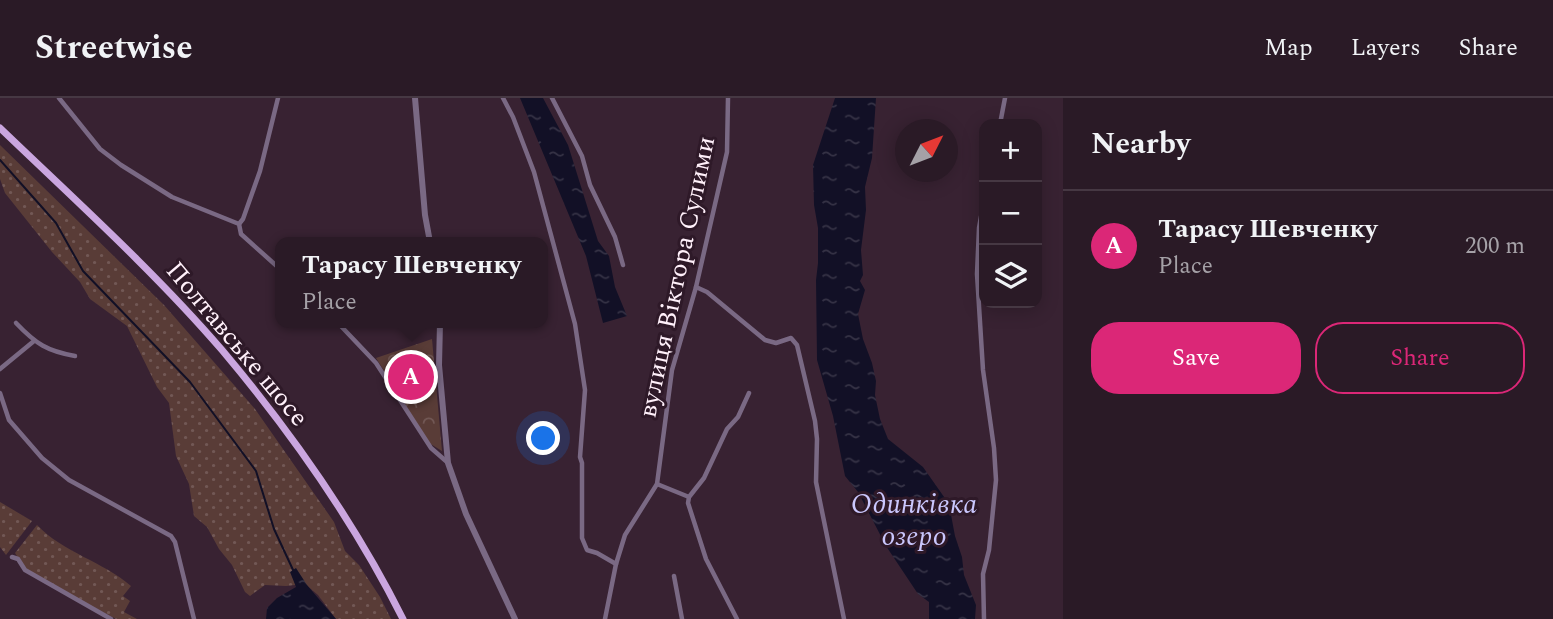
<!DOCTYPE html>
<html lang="en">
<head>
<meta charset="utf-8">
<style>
	body { margin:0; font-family:Spectral,serif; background:#32232e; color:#f1f3f6 }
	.controls { position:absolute; right:21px; top:21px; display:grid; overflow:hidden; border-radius:14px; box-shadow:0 4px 18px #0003 }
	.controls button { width:63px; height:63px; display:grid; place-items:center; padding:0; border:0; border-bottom:2px solid #463843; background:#2a1a26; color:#f1f3f6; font:35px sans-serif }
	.compass { position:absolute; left:895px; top:21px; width:63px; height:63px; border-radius:50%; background:#2a1a26; box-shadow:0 4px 18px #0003; rotate:48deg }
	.you { position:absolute; left:544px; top:341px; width:24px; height:24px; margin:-18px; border:5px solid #fff; border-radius:50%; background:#1a73e8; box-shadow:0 0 0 10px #1a73e833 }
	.badge { display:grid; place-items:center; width:46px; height:46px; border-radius:50%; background:#db2777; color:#fff; font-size:23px; font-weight:700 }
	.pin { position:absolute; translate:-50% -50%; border:4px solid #fff; box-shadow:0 2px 7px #0006 }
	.popup { position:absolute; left:275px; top:139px; width:273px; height:91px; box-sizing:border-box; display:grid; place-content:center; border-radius:14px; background:#2a1a26; filter:drop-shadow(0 2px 5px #0005); font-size:23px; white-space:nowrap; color:#a5a1a7 }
	.popup b { font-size:26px; color:#f1f3f6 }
	.popup::after { content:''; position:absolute; left:50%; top:100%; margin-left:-14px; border:14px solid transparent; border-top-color:#2a1a26 }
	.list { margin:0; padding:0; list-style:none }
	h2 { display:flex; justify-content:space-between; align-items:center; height:91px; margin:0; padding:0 28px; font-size:30px }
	h2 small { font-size:23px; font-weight:400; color:#a5a1a7 }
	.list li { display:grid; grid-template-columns:46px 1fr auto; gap:21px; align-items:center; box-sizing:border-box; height:112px; padding:0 28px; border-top:2px solid #463843 }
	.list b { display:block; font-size:26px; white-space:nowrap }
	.list p { margin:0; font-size:23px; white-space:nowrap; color:#a5a1a7 }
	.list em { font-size:23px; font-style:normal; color:#a5a1a7 }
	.actions { display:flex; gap:14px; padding:21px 28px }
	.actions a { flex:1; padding:16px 0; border:2px solid #db2777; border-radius:28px; text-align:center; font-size:24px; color:#db2777 }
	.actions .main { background:#db2777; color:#fff }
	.icon { flex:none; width:38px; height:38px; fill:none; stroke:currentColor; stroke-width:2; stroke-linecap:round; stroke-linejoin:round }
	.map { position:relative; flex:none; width:1063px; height:521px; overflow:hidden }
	header { display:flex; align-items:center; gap:42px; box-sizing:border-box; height:98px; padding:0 35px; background:#2a1a26; border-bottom:2px solid #463843 }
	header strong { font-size:33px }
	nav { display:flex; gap:38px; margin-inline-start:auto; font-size:24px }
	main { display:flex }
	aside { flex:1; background:#2a1a26 }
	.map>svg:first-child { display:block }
</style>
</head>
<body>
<header>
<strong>Streetwise</strong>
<nav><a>Map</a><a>Layers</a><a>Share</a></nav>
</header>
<main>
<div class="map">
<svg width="1063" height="521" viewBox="0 0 1063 521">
	<defs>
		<pattern id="grass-dots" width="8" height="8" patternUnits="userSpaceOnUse" patternTransform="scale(1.75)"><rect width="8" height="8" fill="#593c37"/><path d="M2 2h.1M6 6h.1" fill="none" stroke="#725855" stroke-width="1.8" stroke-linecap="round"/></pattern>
		<pattern id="park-crowns" width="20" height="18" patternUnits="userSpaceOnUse" patternTransform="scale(1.75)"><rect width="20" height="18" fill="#593c37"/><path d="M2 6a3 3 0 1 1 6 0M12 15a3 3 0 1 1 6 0" fill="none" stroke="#725855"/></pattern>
		<pattern id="water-ripples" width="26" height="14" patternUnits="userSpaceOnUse" patternTransform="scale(1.75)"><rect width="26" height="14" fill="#121026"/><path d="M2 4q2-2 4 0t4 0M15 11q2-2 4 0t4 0" fill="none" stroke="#363346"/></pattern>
	</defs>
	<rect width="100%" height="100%" fill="#382232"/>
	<!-- grass -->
	<g fill="url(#grass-dots)">
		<path d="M0,47L164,207L255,311L334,424L345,453L359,467L380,499L391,521H336L318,497L305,486L286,488L265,487L250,498L245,494L232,467L219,451L207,429L194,418L189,386L176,358L169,305L157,289L127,228L90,201L80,184L52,154L5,95L0,81Z"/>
		<path d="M0,404L32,423L6,457L0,449Z"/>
		<path d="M37,427C64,455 102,463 131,488L123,498L130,503L124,514L137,521H116L63,493L24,470L15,455Z"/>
	</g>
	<!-- park -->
	<path fill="url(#park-crowns)" d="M432,241L442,353L429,345L376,260Z"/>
	<!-- water -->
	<g fill="url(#water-ripples)">
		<path d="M520,0H543L568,47L598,143L609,158L615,189L627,218L603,225L586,158Z"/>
		<path d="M835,0H876L872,60L865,89L866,112L861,152L863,177L860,183L865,192L858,216L863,241L872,265L876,283L875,297L880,321L888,341L923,369L949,406L955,438L962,459L964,477L976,507L975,521H929V504L918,496L886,448L858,394L845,378L833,318L817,262L816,182L818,165V130L814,107L813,67Z"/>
		<path d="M296,470L307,487L336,521H266L267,510L277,500L296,489L290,474Z"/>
	</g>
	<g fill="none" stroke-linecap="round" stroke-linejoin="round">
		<!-- stream -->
		<path stroke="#121026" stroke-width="2" d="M0,62L56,125L83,173L190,284L256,373L274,431L294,474"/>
		<!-- minor -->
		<g stroke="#7a6984" stroke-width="4.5">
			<path d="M59,0L100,51L121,67L172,99L239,126L241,136L280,171"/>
			<path d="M503,0L513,19L534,74L575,226L585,292L580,359L582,365V440L587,452L597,455L616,466"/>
			<path d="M552,0L582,58L590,87L615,139L623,167"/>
			<path d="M1000,26L1005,0"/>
			<path d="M239,126L243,121L260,73L278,0"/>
			<path d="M696,189L707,194L765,242L776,245L791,240L797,247L815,323L817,341L816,384L844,521"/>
			<path d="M16,225C36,246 47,253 75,258"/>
			<path d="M338,225L376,265L431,350L447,364"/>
			<path d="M0,271L34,243"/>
			<path d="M0,295L9,322L42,360L69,382L171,438L175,444L194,521"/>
			<path d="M657,386L689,399"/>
			<path d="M12,459L18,461L25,472L111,521"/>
			<path d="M674,478L682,521"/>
			<path d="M605,521L616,466L625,437L657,386L672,272L696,189L727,54L728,0"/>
			<path d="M737,521L706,461L688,405L689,399L704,380L727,331L738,319L749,295"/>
			<path d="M984,521L983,476L989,452L996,382L994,350L983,272L977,176L979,130L984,102"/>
		</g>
		<!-- tertiary -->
		<g stroke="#7a6984" stroke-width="6">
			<path d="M415,0L425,117L430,144"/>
			<path d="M440,225L439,267L448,365L466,416L515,521"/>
		</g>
		<!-- primary -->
		<path stroke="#caa6df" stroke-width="7" d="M0,30C75,102 154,173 222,252C291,334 355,425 403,521"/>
	</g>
	<g text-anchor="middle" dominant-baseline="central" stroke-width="6" stroke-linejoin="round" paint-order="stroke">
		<!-- street labels -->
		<g font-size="26" fill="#fff0fa" stroke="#2e1928">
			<text transform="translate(677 179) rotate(-78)">вулиця Віктора Сулими</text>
			<text transform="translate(237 246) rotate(50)">Полтавське шосе</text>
		</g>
		<!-- water labels -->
		<g font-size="28" font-style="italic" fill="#cac7fd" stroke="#2e1928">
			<text x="914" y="406">Одинківка<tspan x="914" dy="32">озеро</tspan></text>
		</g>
	</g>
</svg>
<div class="controls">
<button>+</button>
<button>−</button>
<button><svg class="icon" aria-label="layers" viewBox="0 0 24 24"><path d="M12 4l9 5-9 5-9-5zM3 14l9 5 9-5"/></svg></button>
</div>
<svg class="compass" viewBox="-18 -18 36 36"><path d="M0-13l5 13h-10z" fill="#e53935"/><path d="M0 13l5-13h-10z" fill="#a5a1a7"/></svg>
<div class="you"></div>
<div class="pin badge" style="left:411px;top:279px">A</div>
<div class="popup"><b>Тарасу Шевченку</b>Place</div>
</div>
<aside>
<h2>Nearby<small></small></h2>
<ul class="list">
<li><span class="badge">A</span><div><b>Тарасу Шевченку</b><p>Place</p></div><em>200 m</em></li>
</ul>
<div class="actions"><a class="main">Save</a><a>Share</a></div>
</aside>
</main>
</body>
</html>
